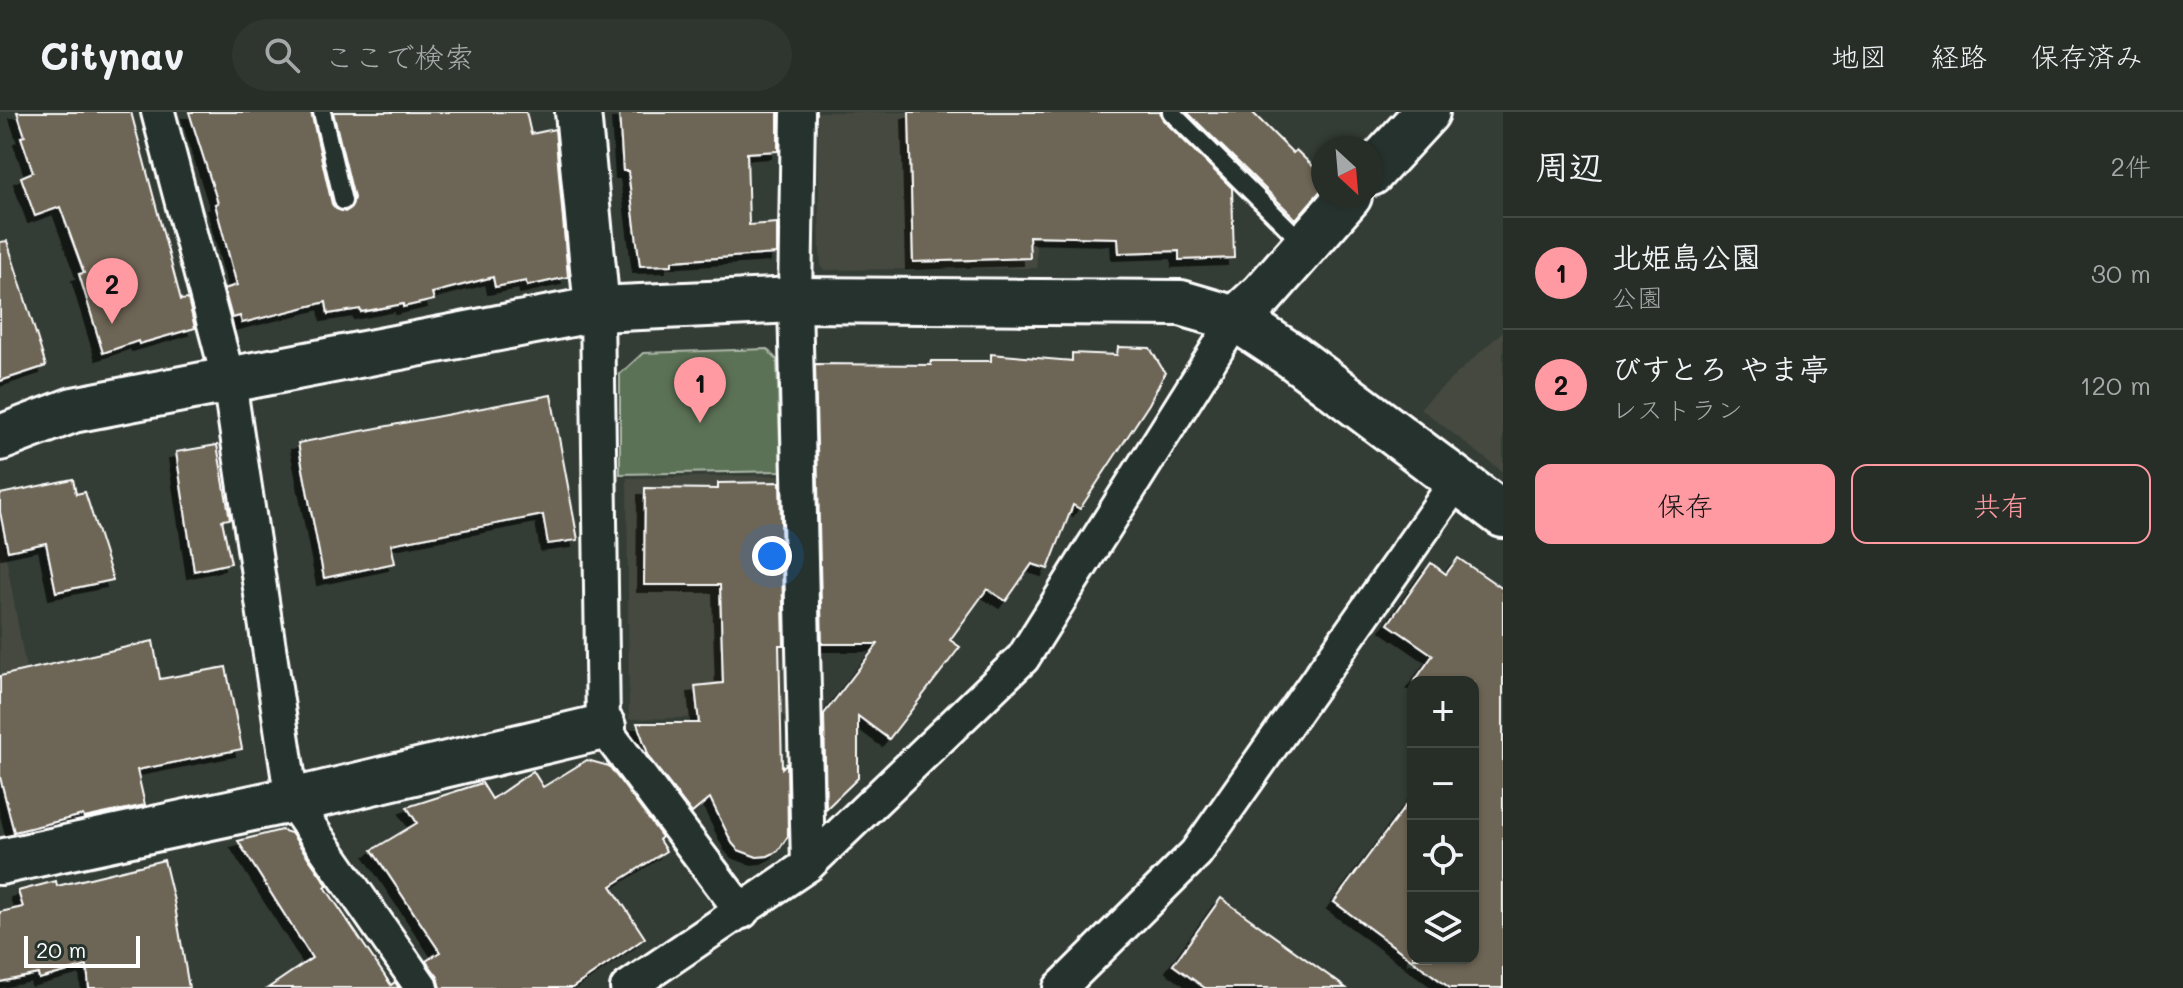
<!DOCTYPE html>
<html lang="ja">
<head>
<meta charset="utf-8">
<style>
	body { margin:0; font-family:Mali,"Klee One",sans-serif; background:#2f3630; color:#f1f3f6 }
	.controls { position:absolute; right:24px; bottom:24px; display:grid; overflow:hidden; border-radius:16px; box-shadow:0 2px 6px #0004 }
	.controls button { width:72px; height:72px; display:grid; place-items:center; padding:0; border:0; border-bottom:2px solid #434a45; background:#272e28; color:#f1f3f6; font:40px sans-serif }
	.compass { position:absolute; left:1311px; top:24px; width:72px; height:72px; border-radius:50%; background:#272e28; box-shadow:0 2px 6px #0004; rotate:154deg }
	.scale { position:absolute; left:24px; bottom:20px; width:116px; box-sizing:border-box; padding-left:8px; border:4px solid #fff; border-top:0; font-size:22px; line-height:28px; white-space:nowrap; color:#fff; -webkit-text-stroke:6px #26332d; paint-order:stroke }
	.you { position:absolute; left:772px; top:444px; width:28px; height:28px; margin:-20px; border:6px solid #fff; border-radius:50%; background:#1a73e8; box-shadow:0 0 0 12px #1a73e833 }
	.badge { display:grid; place-items:center; width:52px; height:52px; border-radius:50%; background:#ff9aa2; color:#111; font-size:26px; font-weight:700 }
	.pin { position:absolute; translate:-50% -66px; filter:drop-shadow(0 2px 4px #0008) }
	.pin::after { content:''; position:absolute; top:42px; width:28px; height:24px; background:inherit; clip-path:polygon(0 0,100% 0,50% 100%) }
	.list { margin:0; padding:0; list-style:none }
	h2 { display:flex; justify-content:space-between; align-items:center; height:104px; margin:0; padding:0 32px; font-size:34px }
	h2 small { font-size:26px; font-weight:400; color:#a4a8a8 }
	.list li { display:grid; grid-template-columns:52px 1fr auto; gap:24px; align-items:center; box-sizing:border-box; height:112px; padding:0 32px; border-top:2px solid #434a45 }
	.list b { display:block; font-size:30px; white-space:nowrap }
	.list p { margin:0; font-size:26px; white-space:nowrap; color:#a4a8a8 }
	.list em { font-size:26px; font-style:normal; color:#a4a8a8 }
	.actions { display:flex; gap:16px; padding:24px 32px }
	.actions a { flex:1; padding:18px 0; border:2px solid #ff9aa2; border-radius:16px; text-align:center; font-size:28px; color:#ff9aa2 }
	.actions .main { background:#ff9aa2; color:#111 }
	.icon { flex:none; width:44px; height:44px; fill:none; stroke:currentColor; stroke-width:2; stroke-linecap:round; stroke-linejoin:round }
	.map { position:relative; flex:none; width:1503px; height:876px; overflow:hidden }
	header { display:flex; align-items:center; gap:48px; box-sizing:border-box; height:112px; padding:0 40px; background:#272e28; border-bottom:2px solid #434a45 }
	header strong { font-size:38px }
	nav { display:flex; gap:44px; margin-inline-start:auto; font-size:28px }
	.search { width:560px; height:72px; background:#2f3630; display:flex; align-items:center; gap:20px; box-sizing:border-box; padding:0 28px; border-radius:44px; color:#a4a8a8; font-size:30px }
	main { display:flex }
	aside { flex:1; background:#272e28 }
	.map>svg:first-child { display:block }
</style>
</head>
<body>
<header>
<strong>Citynav</strong>
<div class="search"><svg class="icon" aria-label="search" viewBox="0 0 24 24"><circle cx="10" cy="10" r="6"/><path d="M15 15l6 6"/></svg>ここで検索</div>
<nav><a>地図</a><a>経路</a><a>保存済み</a></nav>
</header>
<main>
<div class="map">
<svg width="1503" height="876" viewBox="0 0 1503 876">
	<defs>
		<filter id="shadow"><feDropShadow dx="-7" dy="7" stdDeviation="0" flood-color="#0009"/></filter>
	</defs>
	<rect width="100%" height="100%" fill="#343d35"/>
	<filter id="ink" filterUnits="userSpaceOnUse"><feTurbulence type="fractalNoise" baseFrequency=".0125" numOctaves="2"/><feDisplacementMap in="SourceGraphic" scale="16" xChannelSelector="R" yChannelSelector="G"/><feConvolveMatrix kernelMatrix="1 2 1 2 8 2 1 2 1" color-interpolation-filters="sRGB"/></filter>
	<g filter="url(#ink)">
		<!-- built -->
		<g fill="#45493f">
			<path d="M817,0H1030L1037,156L824,158L821,154L820,138Z"/>
			<path d="M1503,219V360L1420,296Z"/>
			<path d="M785,363L787,604L629,607L627,366Z"/>
			<path d="M0,412L28,568L0,574Z"/>
		</g>
		<!-- green -->
		<path fill="#5c7256" stroke="#aeb8aa" stroke-width="2" d="M767,237L777,248L781,359L620,362V262L643,241Z"/>
		<!-- building -->
		<g fill="#6d6555" stroke="#fff" stroke-width="2" filter="url(#shadow)">
			<path d="M17,0H131L181,188L188,187L195,216L139,232L138,229L103,241L79,162L84,161L60,95L35,104L21,65L33,60L21,25L25,24Z"/>
			<path d="M189,0H311L332,92L336,97L345,100L351,96L354,86L333,0H526L531,22L555,17L568,165L527,174L526,169L495,175L493,165L432,181L434,188L403,195V192L361,200L360,197L328,202L326,190L242,211L240,204L232,206L224,177L237,173L215,92L218,91Z"/>
			<path d="M619,0H778V39L747,41L749,113L777,111V142L672,149V153L640,154L628,59H623Z"/>
			<path d="M909,0H1160L1163,8L1232,76L1234,146L1179,148V139L1119,141L1118,126L1029,124L1030,146L913,150Z"/>
			<path d="M1187,0H1252L1293,41L1296,38L1323,64V76L1296,107Z"/>
			<path d="M7,129L46,254L0,269V130Z"/>
			<path d="M1118,235L1150,236L1165,261L1149,292L1080,397L1073,393L1048,457L1032,452L1006,489L987,477L950,528L960,535L889,627L858,604V666L826,697L824,602L878,532H822L815,252L931,253V249H991V242L1072,249V241L1117,243Z"/>
			<path d="M551,283L578,428L548,432L543,403L391,432L395,451L324,466L298,331Z"/>
			<path d="M217,333L230,407L222,408L231,451L194,459L176,340Z"/>
			<path d="M73,367L76,382L85,380L113,468L56,480L46,431L8,439L0,400V382Z"/>
			<path d="M780,370L784,533H779L782,656L787,651L788,724L778,739L768,744L757,745L738,738L732,731L710,686L692,701L650,647L637,611H699L695,574L723,571L720,473H644L645,376L718,377V371Z"/>
			<path d="M1458,446L1503,477V876H1450L1334,790L1413,684V846H1473V570H1414L1433,543L1388,512L1431,451L1446,462Z"/>
			<path d="M153,529L160,567L226,555L242,637L137,658L145,693L84,706L83,703L14,720L0,665V564Z"/>
			<path d="M587,648L609,654L662,725L659,728L666,739L611,774L645,826L572,876H441L438,865L426,849L440,840L372,738L417,711L407,695L482,671L492,687L533,659L543,675Z"/>
			<path d="M281,718L291,721L328,774L325,775L391,873L395,870L399,876H268L312,846L238,729Z"/>
			<path d="M164,748L174,789L189,876H89L87,854L39,867L38,862L0,870V800L23,795L18,779L56,769L57,774Z"/>
			<path d="M1221,786L1346,876H1205L1173,853Z"/>
		</g>
		<g fill="none" stroke-linecap="round" stroke-linejoin="round">
			<defs>
				<g id="lane">
					<path d="M322,0L343,89"/>
					<path d="M1171,0L1303,131"/>
				</g>
				<g id="street">
					<path d="M158,0L229,269L292,689L422,876"/>
					<path d="M798,0L795,188L808,753"/>
					<path d="M597,197L603,615L742,800"/>
					<path d="M627,876L808,753L1023,546L1236,207"/>
					<path d="M1060,876L1196,741L1457,369"/>
				</g>
				<g id="secondary">
					<path d="M578,0L597,197"/>
					<path d="M1371,61L1427,0"/>
					<path d="M1236,207L1263,182L1349,84"/>
					<path d="M0,326L73,298L597,197L795,188L1181,191L1236,207L1292,244L1503,403"/>
					<path d="M0,750L276,691L292,689L603,615"/>
				</g>
			</defs>
			<!-- lane casing -->
			<use href="#lane" stroke="#fff" stroke-width="22"/>
			<!-- street casing -->
			<use href="#street" stroke="#fff" stroke-width="38"/>
			<!-- secondary casing -->
			<use href="#secondary" stroke="#fff" stroke-width="50"/>
			<!-- lane -->
			<use href="#lane" stroke="#26332d" stroke-width="16"/>
			<!-- street -->
			<use href="#street" stroke="#26332d" stroke-width="32"/>
			<!-- secondary -->
			<use href="#secondary" stroke="#26332d" stroke-width="44"/>
		</g>
	</g>
</svg>
<div class="controls">
<button>+</button>
<button>−</button>
<button><svg class="icon" aria-label="locate" viewBox="0 0 24 24"><circle cx="12" cy="12" r="6"/><path d="M12 2v4M12 18v4M2 12h4M18 12h4"/></svg></button>
<button><svg class="icon" aria-label="layers" viewBox="0 0 24 24"><path d="M12 4l9 5-9 5-9-5zM3 14l9 5 9-5"/></svg></button>
</div>
<svg class="compass" viewBox="-18 -18 36 36"><path d="M0-13l5 13h-10z" fill="#e53935"/><path d="M0 13l5-13h-10z" fill="#a4a8a8"/></svg>
<div class="scale">20 m</div>
<div class="you"></div>
<div class="pin badge" style="left:700px;top:311px">1</div>
<div class="pin badge" style="left:112px;top:212px">2</div>
</div>
<aside>
<h2>周辺<small>2件</small></h2>
<ul class="list">
<li><span class="badge">1</span><div><b>北姫島公園</b><p>公園</p></div><em>30 m</em></li>
<li><span class="badge">2</span><div><b>びすとろ やま亭</b><p>レストラン</p></div><em>120 m</em></li>
</ul>
<div class="actions"><a class="main">保存</a><a>共有</a></div>
</aside>
</main>
</body>
</html>
